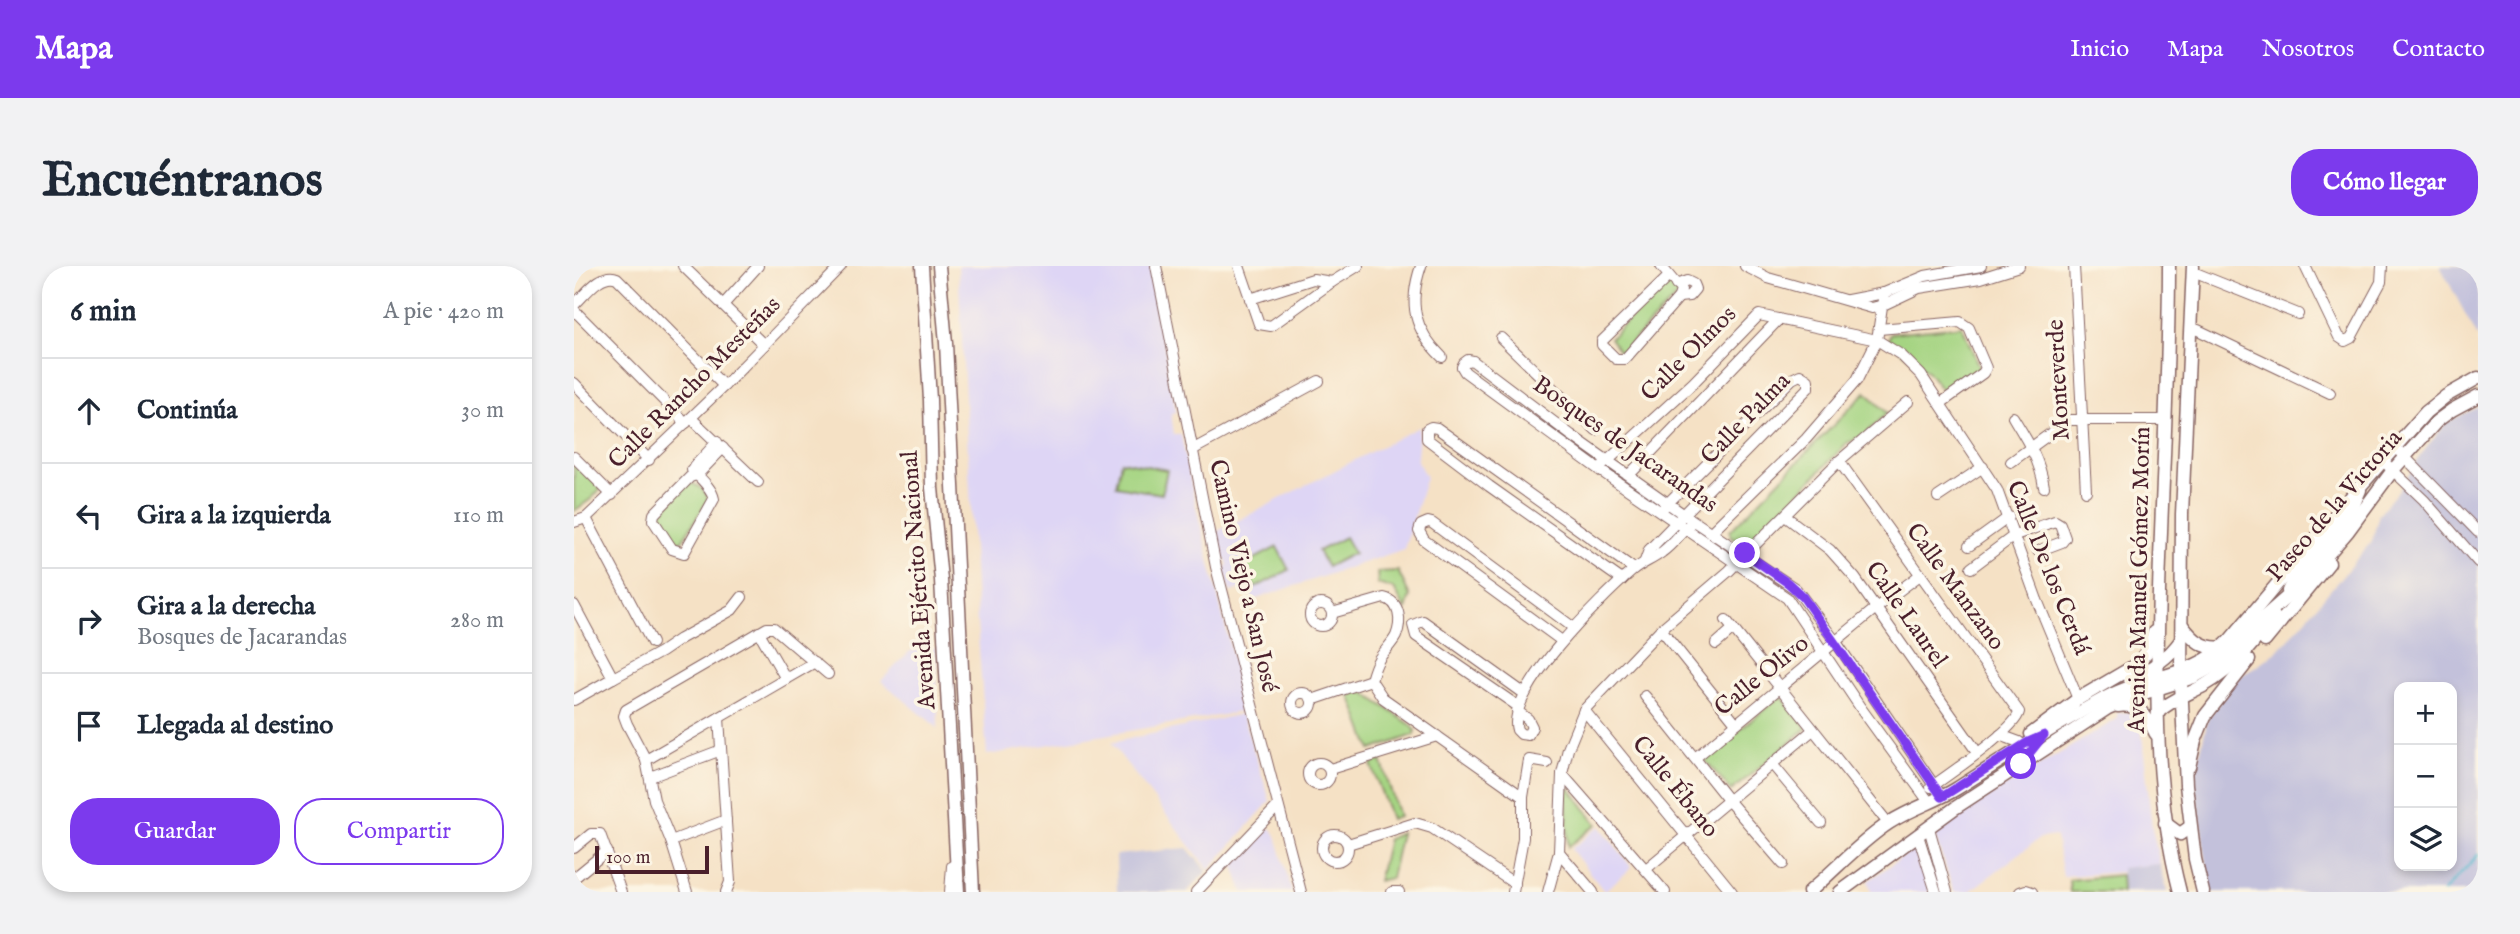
<!DOCTYPE html>
<html lang="es">
<head>
<meta charset="utf-8">
<style>
	body { margin:0; font-family:"IM FELL English",serif; background:#f2f2f3; color:#1f2937 }
	.controls { position:absolute; right:21px; bottom:21px; display:grid; overflow:hidden; border-radius:14px; box-shadow:0 4px 10px #0003 }
	.controls button { width:63px; height:63px; display:grid; place-items:center; padding:0; border:0; border-bottom:2px solid #e0e1e3; background:#fff; color:#1f2937; font:35px sans-serif }
	.scale { position:absolute; left:21px; bottom:18px; width:114px; box-sizing:border-box; padding-left:7px; border:4px solid #4a1f2b; border-top:0; font-size:19px; line-height:24px; white-space:nowrap; color:#4a1f2b; -webkit-text-stroke:5px #fcf5e5; paint-order:stroke }
	.stop { position:absolute; width:21px; height:21px; margin:-16px; border:5px solid #7c3aed; border-radius:50%; background:#fff }
	.stop.end { background:#7c3aed; border-color:#fff; box-shadow:0 2px 7px #0008 }
	.list { margin:0; padding:0; list-style:none }
	h2 { display:flex; justify-content:space-between; align-items:center; height:91px; margin:0; padding:0 28px; font-size:30px }
	h2 small { font-size:23px; font-weight:400; color:#747a83 }
	.list li { display:grid; grid-template-columns:46px 1fr auto; gap:21px; align-items:center; box-sizing:border-box; height:105px; padding:0 28px; border-top:2px solid #e0e1e3 }
	.list b { display:block; font-size:26px; white-space:nowrap }
	.list p { margin:0; font-size:23px; white-space:nowrap; color:#747a83 }
	.list em { font-size:23px; font-style:normal; color:#747a83 }
	.actions { display:flex; gap:14px; padding:21px 28px }
	.actions a { flex:1; padding:16px 0; border:2px solid #7c3aed; border-radius:28px; text-align:center; font-size:24px; color:#7c3aed }
	.actions .main { background:#7c3aed; color:#fff }
	.icon { flex:none; width:38px; height:38px; fill:none; stroke:currentColor; stroke-width:2; stroke-linecap:round; stroke-linejoin:round }
	.map { position:relative; flex:none; width:1904px; height:626px; overflow:hidden; border-radius:28px }
	header { display:flex; align-items:center; gap:42px; box-sizing:border-box; height:98px; padding:0 35px; background:#7c3aed; color:#fff }
	header strong { font-size:33px }
	nav { display:flex; gap:38px; margin-inline-start:auto; font-size:24px }
	.intro { display:flex; align-items:center; justify-content:space-between; box-sizing:border-box; height:168px; padding:0 42px }
	h1 { margin:0; font-size:49px }
	.button { padding:18px 32px; border-radius:28px; background:#7c3aed; color:#fff; font-size:24px; font-weight:700 }
	main { display:flex; gap:42px; padding:0 42px }
	aside { flex:1; background:#fff; border-radius:28px; box-shadow:0 4px 10px #0003 }
	.map>svg:first-child { display:block }
</style>
</head>
<body>
<header>
<strong>Mapa</strong>
<nav><a>Inicio</a><a>Mapa</a><a>Nosotros</a><a>Contacto</a></nav>
</header>
<div class="intro"><h1>Encuéntranos</h1><a class="button">Cómo llegar</a></div>
<main>
<aside>
<h2>6 min<small>A pie · 420 m</small></h2>
<ul class="list">
<li><svg class="icon" aria-label="ahead" viewBox="0 0 24 24"><path d="M12 20V5M6 11l6-6 6 6"/></svg><div><b>Continúa</b></div><em>30 m</em></li>
<li><svg class="icon" aria-label="left" viewBox="0 0 24 24"><path d="M17 20v-9H6M10 6l-5 5 5 5"/></svg><div><b>Gira a la izquierda</b></div><em>110 m</em></li>
<li><svg class="icon" aria-label="right" viewBox="0 0 24 24"><path d="M7 20v-9h11M14 6l5 5-5 5"/></svg><div><b>Gira a la derecha</b><p>Bosques de Jacarandas</p></div><em>280 m</em></li>
<li><svg class="icon" aria-label="arrive" viewBox="0 0 24 24"><path d="M6 21V4h12l-3 4 3 4H6"/></svg><div><b>Llegada al destino</b></div></li>
</ul>
<div class="actions"><a class="main">Guardar</a><a>Compartir</a></div>
</aside>
<div class="map">
<svg width="1904" height="626" viewBox="0 0 1904 626">
	<rect width="100%" height="100%" fill="#fcf5e5"/>
	<filter id="ink" filterUnits="userSpaceOnUse"><feTurbulence type="fractalNoise" baseFrequency=".0143" numOctaves="2"/><feDisplacementMap in="SourceGraphic" scale="14" xChannelSelector="R" yChannelSelector="G"/><feConvolveMatrix kernelMatrix="1 2 1 2 8 2 1 2 1" color-interpolation-filters="sRGB"/></filter>
	<filter id="wash" filterUnits="userSpaceOnUse"><feTurbulence type="fractalNoise" baseFrequency=".00686" numOctaves="4" result="noise"/><feDisplacementMap in="SourceGraphic" scale="28" xChannelSelector="R" yChannelSelector="G"/><feGaussianBlur stdDeviation="1.57" result="paint"/><feColorMatrix in="noise" values="0 0 0 0 0 0 0 0 0 0 0 0 0 0 0 0 0 1.4 0 .05"/><feComposite in="paint" operator="in"/></filter>
	<g filter="url(#wash)">
		<rect width="100%" height="100%" fill="#f5e1c5"/>
		<!-- built -->
		<g fill="#ded5f5">
			<path d="M384,0H577L602,146L597,147L600,169H607L621,237L672,445L413,489L403,356Z"/>
			<path d="M845,161L843,195L852,211L830,283L679,334L673,321L656,326L649,303L654,299L652,294L647,293L640,267Z"/>
			<path d="M362,382L364,462L307,415L336,385Z"/>
			<path d="M1556,446L1563,451L1564,459L1567,460L1578,562L1586,598L1547,602V606L1489,610L1482,570L1466,572L1395,626H1380L1361,570L1425,524L1543,453V447Z"/>
			<path d="M668,448L696,535L635,604L537,477Z"/>
			<path d="M1026,560L1058,602L1030,625L997,583Z"/>
			<path d="M691,562L698,563L702,570L718,626H669L659,597Z"/>
			<path d="M1340,583L1345,587L1356,626H1297L1294,615Z"/>
		</g>
		<!-- industrial -->
		<g fill="#c3c1db" fill-rule="evenodd">
			<path d="M1866,0H1904V72Z"/>
			<path d="M1904,141V626H1637L1620,514L1634,452L1661,414L1700,388L1713,375L1798,275L1805,248L1828,220L1846,190L1873,156ZM1825,421H1878V600H1825Z"/>
			<path d="M613,582L633,605L613,626H543L542,589Z"/>
			<path d="M1586,598L1593,626H1549L1547,602Z"/>
		</g>
		<!-- green -->
		<g fill="#a5d482" stroke="#787a56" stroke-width="2">
			<path d="M1094,15L1107,26L1047,87L1036,72Z"/>
			<path d="M1388,60L1405,101L1403,107L1373,126L1368,124L1353,105L1314,74L1317,67Z"/>
			<path d="M1292,126L1313,147L1291,169L1273,177L1173,280L1157,270L1156,265Z"/>
			<path d="M0,193L27,223L17,233L0,245Z"/>
			<path d="M547,195L593,204L588,228L542,220Z"/>
			<path d="M115,217C123,218 133,225 134,234L108,275L103,276L86,249L87,246Z"/>
			<path d="M771,271L780,287L753,301L744,285Z"/>
			<path d="M703,281L715,304L681,322L669,299Z"/>
			<path d="M824,305L836,330L832,344L820,323L804,318L803,306Z"/>
			<path d="M786,424L837,459L841,464L840,469L797,484L775,426Z"/>
			<path d="M1207,430L1233,462L1157,525L1130,493Z"/>
			<path d="M807,494L825,550L817,553L797,498Z"/>
			<path d="M995,521L1023,558L994,581L992,527Z"/>
			<path d="M827,567L817,612L804,615L814,573Z"/>
			<path d="M1547,609L1548,626H1496L1495,614Z"/>
		</g>
		<g fill="none" stroke-linecap="round" stroke-linejoin="round">
			<!-- stream -->
			<path stroke="#53bcd0" stroke-width="2.5" d="M1869,626L1904,589"/>
		</g>
	</g>
	<g filter="url(#ink)">
		<g fill="none" stroke-linecap="round" stroke-linejoin="round">
			<defs>
				<g id="minor">
					<path d="M109,0L190,79"/>
					<path d="M582,0L642,301L727,626"/>
					<path d="M665,0L685,58L697,60L758,16L784,0"/>
					<path d="M847,0C834,38 840,64 868,91"/>
					<path d="M1087,0L1107,24L1105,31L1051,93H1042L1028,79V75L1094,11"/>
					<path d="M1171,0L1194,12L1298,42L1309,39L1345,22L1407,12L1445,0"/>
					<path d="M1500,0L1512,225"/>
					<path d="M1731,0L1765,71L1771,75L1777,72L1807,16L1808,0"/>
					<path d="M1619,6L1724,48"/>
					<path d="M1102,19L1113,15L1119,18L1121,23L1115,30L1105,31"/>
					<path d="M676,33L739,13L758,16"/>
					<path d="M1274,34L1310,27L1351,10L1407,0"/>
					<path d="M0,39C11,29 27,5 43,12L150,120"/>
					<path d="M149,39L184,0"/>
					<path d="M0,44L112,157"/>
					<path d="M1305,63L1386,56L1395,62L1412,102L1409,107L1367,137"/>
					<path d="M1616,63L1624,64L1756,127"/>
					<path d="M927,72L1022,164"/>
					<path d="M0,117L75,194"/>
					<path d="M1439,151C1453,174 1466,194 1470,221"/>
					<path d="M117,152L184,216"/>
					<path d="M1821,181L1904,266"/>
					<path d="M618,184L745,115"/>
					<path d="M0,191L38,229"/>
					<path d="M1265,195L1445,446C1442,463 1374,509 1357,521"/>
					<path d="M1809,195L1850,234L1904,296"/>
					<path d="M1437,196L1495,154H1590"/>
					<path d="M1030,198L1119,117L1185,49L1303,74L1327,89L1347,109L1423,224L1463,334L1504,433"/>
					<path d="M120,201L143,176"/>
					<path d="M118,204C126,212 138,222 140,233L110,287L98,283L79,254L80,248L116,211L123,209L149,182"/>
					<path d="M1055,209L1205,53"/>
					<path d="M1364,231L1409,201"/>
					<path d="M1211,250L1256,284L1281,312L1403,486"/>
					<path d="M12,252L78,377"/>
					<path d="M0,256L12,252L150,120L267,0"/>
					<path d="M1137,266L1232,173L1283,114L1303,74L1310,27"/>
					<path d="M1395,280L1435,251"/>
					<path d="M1071,295L1075,284L1234,122V114L1226,109L1218,113L1090,241"/>
					<path d="M1397,302L1441,269L1481,255L1486,258L1491,272L1488,276L1464,285"/>
					<path d="M1048,314L915,220L853,173V163L857,161L863,162L1060,303"/>
					<circle cx="747" cy="349" r="11"/>
					<path d="M0,339L39,412L0,434"/>
					<path d="M758,347L810,332C826,336 828,355 822,370C818,378 810,385 805,393C801,400 799,407 797,414"/>
					<path d="M1152,354L1314,557"/>
					<path d="M1087,363L1162,457"/>
					<path d="M185,366L212,413"/>
					<path d="M988,375L850,274L845,265L847,259L854,256L858,257L1000,362"/>
					<path d="M1142,378L1159,363"/>
					<path d="M39,412L87,386L106,373L158,344L168,331"/>
					<path d="M797,414L809,432L949,531"/>
					<circle cx="728" cy="437" r="10"/>
					<path d="M1071,430L1154,534L1209,598"/>
					<path d="M738,434L797,414"/>
					<path d="M945,441L842,370L839,359L849,355L951,428"/>
					<path d="M1010,444L1158,626"/>
					<path d="M943,445L954,453L958,461L954,469L947,468L943,464C931,426 1028,331 1057,306C1067,297 1078,294 1088,286C1098,279 1106,268 1115,259"/>
					<path d="M145,452L156,616L152,626"/>
					<path d="M1426,469L1445,476"/>
					<path d="M1121,492L1302,342L1346,309"/>
					<path d="M72,494L241,396"/>
					<circle cx="745" cy="508" r="11"/>
					<path d="M1198,498L1247,557"/>
					<path d="M756,503L863,470"/>
					<path d="M988,508L1091,626"/>
					<path d="M76,511L147,484"/>
					<path d="M1355,536L1286,441L1213,332L1024,203L891,106L888,101L890,97L894,94L899,95L997,169L1109,248L1222,323L1262,376L1368,531"/>
					<path d="M1355,562L1373,626"/>
					<circle cx="761" cy="582" r="13"/>
					<path d="M1344,569L1362,626"/>
					<path d="M97,575L152,554"/>
					<path d="M774,578L841,557L858,562L941,618"/>
					<path d="M0,582L17,568H26L47,626"/>
					<path d="M985,586L1019,626"/>
					<path d="M1072,603L1239,464"/>
					<path d="M0,612L33,585"/>
					<path d="M113,626L97,575L80,534L72,494L53,458L50,450L52,444L193,362H200L254,408"/>
					<path d="M376,626L378,600"/>
					<path d="M622,626L703,541"/>
					<path d="M818,626H825"/>
					<path d="M939,626L949,572V531L955,494L973,497"/>
					<path d="M974,626L985,586L988,508L994,483L1010,444L1087,363L1155,305L1265,195L1334,136"/>
					<path d="M1446,626L1452,624L1458,626"/>
				</g>
				<g id="major">
					<path d="M348,0L356,134L358,222L367,314L384,626"/>
					<path d="M365,0L372,77L399,626"/>
					<path d="M1595,0C1595,108 1588,216 1585,325C1582,426 1580,527 1606,626"/>
					<path d="M1619,0L1608,248L1607,416L1612,519L1621,593L1629,626"/>
					<path d="M1714,325L1719,315L1776,247L1786,224"/>
					<path d="M1608,359C1619,374 1630,384 1650,381"/>
					<path d="M1691,375L1755,297"/>
					<path d="M1555,412C1577,404 1594,393 1607,374"/>
					<path d="M1544,440C1566,437 1573,451 1582,468"/>
					<path d="M1584,446C1598,433 1615,428 1631,419C1660,402 1680,377 1700,350"/>
					<path d="M1457,468L1504,433L1562,399L1573,386L1580,366"/>
					<path d="M1615,501L1621,475L1631,450L1675,394"/>
					<path d="M1591,557L1606,568L1616,561"/>
					<path d="M1235,626C1261,604 1286,576 1315,557C1336,543 1361,536 1382,523C1431,492 1480,460 1531,432C1572,409 1622,411 1655,375L1769,240L1852,146L1872,130L1904,112"/>
					<path d="M1266,626L1381,542L1534,442L1567,428L1620,411L1645,397L1689,352L1730,316L1774,265L1819,204L1863,155L1878,144L1904,130"/>
				</g>
			</defs>
			<!-- minor casing -->
			<use href="#minor" stroke="#866361" stroke-width="12"/>
			<!-- major casing -->
			<use href="#major" stroke="#866361" stroke-width="15"/>
			<!-- minor -->
			<use href="#minor" stroke="#fff" stroke-width="10"/>
			<!-- major -->
			<use href="#major" stroke="#fff" stroke-width="12"/>
		</g>
	</g>
	<g fill="none" stroke-linecap="round" stroke-linejoin="round" filter="url(#ink)">
		<!-- route -->
		<path stroke="#7c3aed" stroke-width="9" d="M1171,287L1214,317L1229,331L1368,531L1454,476L1470,469L1447,498"/>
	</g>
	<g text-anchor="middle" dominant-baseline="central" stroke-width="7" stroke-linejoin="round" paint-order="stroke">
		<!-- street labels -->
		<g font-size="24" fill="#4a1f2b" stroke="#fcf5e5">
			<text transform="translate(1115 88) rotate(-45)">Calle Olmos</text>
			<text transform="translate(1485 114) rotate(-93)">Monteverde</text>
			<text transform="translate(121 117) rotate(-45)">Calle Rancho Mesteñas</text>
			<text transform="translate(1172 153) rotate(-46)">Calle Palma</text>
			<text transform="translate(1051 179) rotate(35)">Bosques de Jacarandas</text>
			<text transform="translate(1761 240) rotate(-49)">Paseo de la Victoria</text>
			<text transform="translate(1474 302) rotate(68)">Calle De los Cerdá</text>
			<text transform="translate(669 310) rotate(77)">Camino Viejo a San José</text>
			<text transform="translate(345 314) rotate(-94)">Avenida Ejército Nacional</text>
			<text transform="translate(1566 314) rotate(-89)">Avenida Manuel Gómez Morín</text>
			<text transform="translate(1381 321) rotate(54)">Calle Manzano</text>
			<text transform="translate(1332 349) rotate(55)">Calle Laurel</text>
			<text transform="translate(1188 410) rotate(-39)">Calle Olivo</text>
			<text transform="translate(1101 521) rotate(51)">Calle Ébano</text>
		</g>
	</g>
</svg>
<div class="controls">
<button>+</button>
<button>−</button>
<button><svg class="icon" aria-label="layers" viewBox="0 0 24 24"><path d="M12 4l9 5-9 5-9-5zM3 14l9 5 9-5"/></svg></button>
</div>
<div class="scale">100 m</div>
<div class="stop" style="left:1447px;top:498px"></div>
<div class="stop end" style="left:1171px;top:287px"></div>
</div>
</main>
</body>
</html>
